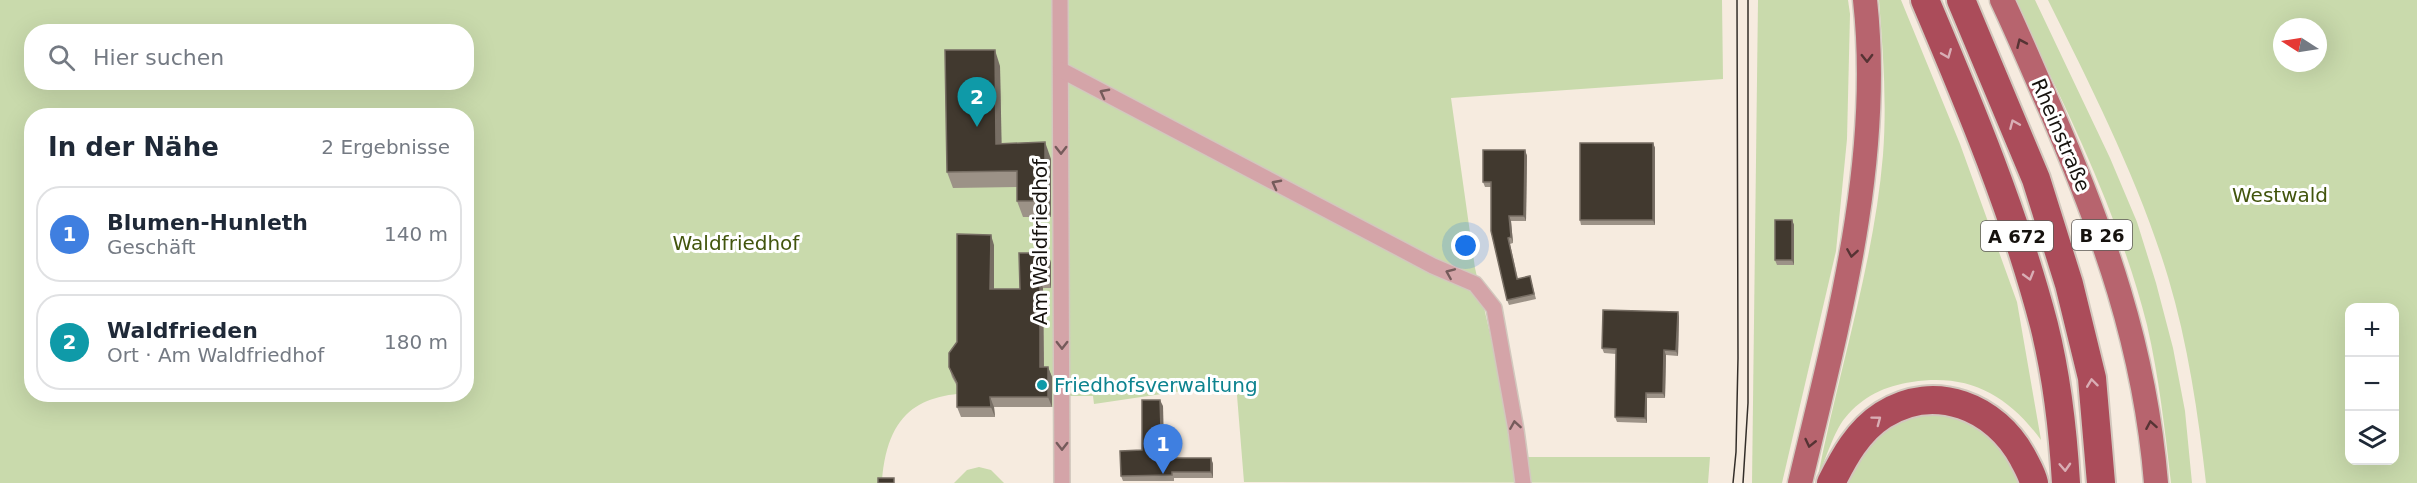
<!DOCTYPE html>
<html lang="de">
<head>
<meta charset="utf-8">
<style>
	body { margin:0; font-family:"DejaVu Sans",sans-serif; background:#f6f6f7; color:#1f2937 }
	.controls { position:absolute; right:18px; bottom:18px; display:grid; overflow:hidden; border-radius:12px; box-shadow:0 6px 24px #0002 }
	.controls button { width:54px; height:54px; display:grid; place-items:center; padding:0; border:0; border-bottom:2px solid #e0e1e3; background:#fff; color:#1f2937; font:30px sans-serif }
	.compass { position:absolute; left:2273px; top:18px; width:54px; height:54px; border-radius:50%; background:#fff; box-shadow:0 6px 24px #0002; rotate:282deg }
	.you { position:absolute; left:1466px; top:246px; width:21px; height:21px; margin:-15px; border:4px solid #fff; border-radius:50%; background:#1a73e8; box-shadow:0 0 0 9px #1a73e833 }
	.badge { display:grid; place-items:center; width:39px; height:39px; border-radius:50%; background:#111827; color:#fff; font-size:20px; font-weight:700 }
	.pin { position:absolute; translate:-50% -50px; filter:drop-shadow(0 2px 3px #0008) }
	.pin::after { content:''; position:absolute; top:32px; width:21px; height:18px; background:inherit; clip-path:polygon(0 0,100% 0,50% 100%) }
	.list { margin:0; padding:0; list-style:none }
	h2 { display:flex; justify-content:space-between; align-items:center; height:78px; margin:0; padding:0 24px; font-size:26px }
	h2 small { font-size:20px; font-weight:400; color:#747a83 }
	.list li { display:grid; grid-template-columns:39px 1fr auto; gap:18px; align-items:center; box-sizing:border-box; height:96px; margin:0 12px 12px; padding:0 12px; border:2px solid #e0e1e3; border-radius:24px }
	.list b { display:block; font-size:22px; white-space:nowrap }
	.list p { margin:0; font-size:20px; white-space:nowrap; color:#747a83 }
	.list em { font-size:20px; font-style:normal; color:#747a83 }
	.icon { flex:none; width:33px; height:33px; fill:none; stroke:currentColor; stroke-width:2; stroke-linecap:round; stroke-linejoin:round }
	.map { position:relative; flex:none; width:2417px; height:483px; overflow:hidden }
	.search { position:absolute; background:#fff; box-shadow:0 6px 24px #0002; left:24px; top:24px; width:450px; height:66px; display:flex; align-items:center; gap:15px; box-sizing:border-box; padding:0 21px; border-radius:24px; color:#747a83; font-size:22px }
	.panel { position:absolute; background:#fff; box-shadow:0 6px 24px #0002; left:24px; top:108px; width:450px; height:294px; border-radius:24px }
	.map>svg:first-child { display:block }
</style>
</head>
<body>
<div class="map">
<svg width="2417" height="483" viewBox="0 0 2417 483">
	<rect width="100%" height="100%" fill="#f6ebdf"/>
	<!-- green -->
	<g fill="#c9daac" fill-rule="evenodd">
		<path d="M0,0H1052L1057,407H1029L1028,393C951,392 889,384 882,482L879,483H0ZM32,32H466V82H32ZM32,116H466V394H32Z"/>
		<path d="M1066,0H1722L1723,79L1451,98L1475,268L1518,457H1710L1708,483L1244,482L1236,383L1094,404L1093,396H1065Z"/>
		<path d="M1758,0H1848L1850,14L1847,139L1836,251L1782,483H1752Z"/>
		<path d="M1879,0H1901L1960,144L2017,302L2041,440C2008,395 1969,373 1912,382C1885,386 1863,396 1845,418C1834,431 1826,459 1818,476C1839,369 1874,263 1883,155C1887,103 1883,51 1879,0Z"/>
		<path d="M2013,0H2035L2110,158L2137,222L2156,283L2173,348L2185,411L2192,483H2171C2165,430 2159,377 2147,325C2119,214 2064,102 2013,0Z"/>
		<path d="M2048,0H2417V483H2206C2198,413 2188,344 2168,277C2139,181 2092,89 2048,0ZM2282,27H2318V63H2282ZM2350,308H2394V460H2350Z"/>
		<path d="M1949,412L1986,428L2016,467L2022,483H1844L1866,442L1906,415Z"/>
		<path d="M979,467L991,470L1004,483H954L967,470Z"/>
	</g>
	<g fill="none" stroke-linecap="round" stroke-linejoin="round">
		<defs>
			<g id="street">
				<path d="M1060,0L1062,483"/>
				<path d="M1061,70L1433,266L1475,284L1494,308L1516,430L1523,483"/>
			</g>
			<g id="primary">
				<path d="M2002,0C2019,36 2034,72 2050,108C2104,233 2145,347 2156,483"/>
				<path d="M1800,483C1837,327 1883,161 1865,0"/>
			</g>
			<g id="highway">
				<path d="M1925,0C1970,106 2015,214 2044,325C2057,377 2063,430 2066,483"/>
				<path d="M1961,0L2036,179L2069,284L2092,378L2101,483"/>
				<path d="M1831,483C1844,457 1858,431 1883,415C1935,382 1996,407 2023,458C2027,466 2032,474 2034,483"/>
			</g>
		</defs>
		<!-- street casing -->
		<use href="#street" stroke="#d2c8be" stroke-width="18"/>
		<!-- primary casing -->
		<use href="#primary" stroke="#d2c8be" stroke-width="27"/>
		<!-- highway casing -->
		<use href="#highway" stroke="#d2c8be" stroke-width="32"/>
		<!-- street -->
		<use href="#street" stroke="#d4a4a8" stroke-width="15"/>
		<!-- primary -->
		<use href="#primary" stroke="#b7646e" stroke-width="24"/>
		<!-- highway -->
		<use href="#highway" stroke="#ab4c5a" stroke-width="28"/>
		<!-- tram -->
		<g stroke="#332e29" stroke-width="1.5">
			<path d="M1733,483L1736,452L1738,358L1737,0"/>
			<path d="M1743,483L1748,403V0"/>
		</g>
	</g>
	<!-- wall -->
	<g fill="#9c9287">
		<path d="M1000,66L1001,143L1051,159V217H1023L1017,201V187L953,188L947,172Z"/>
		<path d="M1653,143L1655,148V225H1581L1580,220Z"/>
		<path d="M1525,150L1527,156L1526,221H1511L1513,243L1510,244L1518,279L1530,276L1536,299L1509,305L1507,300L1491,187H1485L1483,182Z"/>
		<path d="M1792,220L1794,225V265H1777L1775,260Z"/>
		<path d="M994,245V289H1020L1048,253L1051,263V288H1043L1044,367H1048L1052,377V407H994L995,417H961L957,407V386L952,377L949,367L957,342Z"/>
		<path d="M1678,312L1679,317L1678,356L1666,355L1665,398H1647V423L1617,422L1615,417L1616,354L1604,353L1602,348Z"/>
		<path d="M1163,406L1164,458H1211L1213,464V478H1174V481H1123L1121,476L1142,450Z"/>
	</g>
	<!-- shaded-wall -->
	<g fill="#776e64">
		<path d="M995,50L1000,66L1002,160L996,144Z"/>
		<path d="M1045,142L1051,159V217L1045,201Z"/>
		<path d="M1653,143L1655,148V225L1653,220Z"/>
		<path d="M1525,150L1527,156L1526,221L1524,216Z"/>
		<path d="M1509,216L1511,221L1513,243L1511,237Z"/>
		<path d="M1792,220L1794,225V265L1792,260Z"/>
		<path d="M991,235L994,245V299L990,289Z"/>
		<path d="M1048,253L1051,263V288L1048,278Z"/>
		<path d="M1040,278L1043,288L1044,377L1040,367Z"/>
		<path d="M1678,312L1679,317L1678,356L1676,351Z"/>
		<path d="M1664,350L1666,355L1665,398L1663,393Z"/>
		<path d="M1048,367L1052,377V407L1048,397Z"/>
		<path d="M1646,393L1647,398V423L1645,418Z"/>
		<path d="M990,397L994,407L995,417L991,407Z"/>
		<path d="M1160,400L1163,406L1164,464L1162,458Z"/>
		<path d="M1211,458L1213,464V478L1211,472Z"/>
	</g>
	<!-- building -->
	<g fill="#41392f" stroke="#776e64" stroke-width="1.5">
		<path d="M945,50H995L996,144L1045,142V201H1017V171L947,172Z"/>
		<rect x="1580" y="143" width="73" height="77"/>
		<path d="M1483,150H1525L1524,216H1509L1511,237L1508,238L1517,279L1530,276L1534,294L1507,300L1491,231V182H1483Z"/>
		<rect x="1775" y="220" width="17" height="40"/>
		<path d="M957,234L991,235L990,289H1020L1019,253H1048V278H1040V367H1048V397H990L991,407H957V383L949,367V353L957,342Z"/>
		<path d="M1603,310L1678,312L1676,351L1664,350L1663,393H1646L1645,418L1615,417L1616,349L1602,348Z"/>
		<path d="M1142,400H1160L1162,458H1211V472H1172V475L1121,476L1120,451L1142,450Z"/>
		<rect x="878" y="478" width="16" height="5"/>
	</g>
	<!-- one-way arrows -->
	<defs><path id="oneway-chevron" d="M-2-3.5L2.5 0L-2 3.5" fill="none" stroke-width="1.6" stroke-linecap="round" stroke-linejoin="round" transform="scale(1.5)"/></defs>
	<g stroke="#563334">
		<use href="#oneway-chevron" transform="translate(2021 43) rotate(-114)"/>
		<use href="#oneway-chevron" transform="translate(1867 58) rotate(89)"/>
		<use href="#oneway-chevron" transform="translate(1852 253) rotate(99)"/>
		<use href="#oneway-chevron" transform="translate(2151 425) rotate(-100)"/>
		<use href="#oneway-chevron" transform="translate(1810 443) rotate(103)"/>
	</g>
	<g stroke="#d9aeb5">
		<use href="#oneway-chevron" transform="translate(1947 54) rotate(68)"/>
		<use href="#oneway-chevron" transform="translate(2014 124) rotate(-113)"/>
		<use href="#oneway-chevron" transform="translate(2029 276) rotate(74)"/>
		<use href="#oneway-chevron" transform="translate(2092 383) rotate(-97)"/>
		<use href="#oneway-chevron" transform="translate(1877 420) rotate(-37)"/>
		<use href="#oneway-chevron" transform="translate(2065 467) rotate(87)"/>
	</g>
	<g stroke="#755b5b">
		<use href="#oneway-chevron" transform="translate(1104 93) rotate(-152)"/>
		<use href="#oneway-chevron" transform="translate(1061 150) rotate(90)"/>
		<use href="#oneway-chevron" transform="translate(1276 184) rotate(-152)"/>
		<use href="#oneway-chevron" transform="translate(1450 273) rotate(-157)"/>
		<use href="#oneway-chevron" transform="translate(1062 345) rotate(90)"/>
		<use href="#oneway-chevron" transform="translate(1515 425) rotate(-99)"/>
		<use href="#oneway-chevron" transform="translate(1062 446) rotate(90)"/>
	</g>
	<!-- markers -->
	<circle fill="#0f9aa8" stroke="#fff" stroke-width="2" cx="1042" cy="385" r="6"/>
	<g text-anchor="middle" dominant-baseline="central" stroke-width="6" stroke-linejoin="round" paint-order="stroke">
		<!-- shield labels -->
		<g fill="#fff" stroke="#5c5956" stroke-width="1.5">
			<rect x="2072" y="220" width="60" height="30" rx="4.5"/>
			<rect x="1981" y="221" width="72" height="30" rx="4.5"/>
		</g>
		<g font-size="18" font-weight="bold" fill="#16120e">
			<text x="2102" y="235">B 26</text>
			<text x="2017" y="236">A 672</text>
		</g>
		<!-- street labels -->
		<g font-size="20" fill="#16120e" stroke="#fff">
			<text transform="translate(2061 135) rotate(67)">Rheinstraße</text>
			<text transform="translate(1040 242) rotate(-90)">Am Waldfriedhof</text>
		</g>
		<!-- park labels -->
		<g font-size="20" fill="#42550d" stroke="#fff">
			<text x="2280" y="195">Westwald</text>
			<text x="736" y="243">Waldfriedhof</text>
		</g>
		<!-- culture labels -->
		<g font-size="20" fill="#0d838f" stroke="#fff" text-anchor="start">
			<text x="1054" y="385">Friedhofsverwaltung</text>
		</g>
	</g>
</svg>
<div class="controls">
<button>+</button>
<button>−</button>
<button><svg class="icon" aria-label="layers" viewBox="0 0 24 24"><path d="M12 4l9 5-9 5-9-5zM3 14l9 5 9-5"/></svg></button>
</div>
<svg class="compass" viewBox="-18 -18 36 36"><path d="M0-13l5 13h-10z" fill="#e53935"/><path d="M0 13l5-13h-10z" fill="#747a83"/></svg>
<div class="you"></div>
<div class="pin badge" style="left:1163px;top:474px;background:#3f7fe0">1</div>
<div class="pin badge" style="left:977px;top:127px;background:#0f9aa8">2</div>
<div class="search"><svg class="icon" aria-label="search" viewBox="0 0 24 24"><circle cx="10" cy="10" r="6"/><path d="M15 15l6 6"/></svg>Hier suchen</div>
<section class="panel">
<h2>In der Nähe<small>2 Ergebnisse</small></h2>
<ul class="list">
<li><span class="badge" style="background:#3f7fe0">1</span><div><b>Blumen-Hunleth</b><p>Geschäft</p></div><em>140 m</em></li>
<li><span class="badge" style="background:#0f9aa8">2</span><div><b>Waldfrieden</b><p>Ort · Am Waldfriedhof</p></div><em>180 m</em></li>
</ul>
</section>
</div>
</body>
</html>
